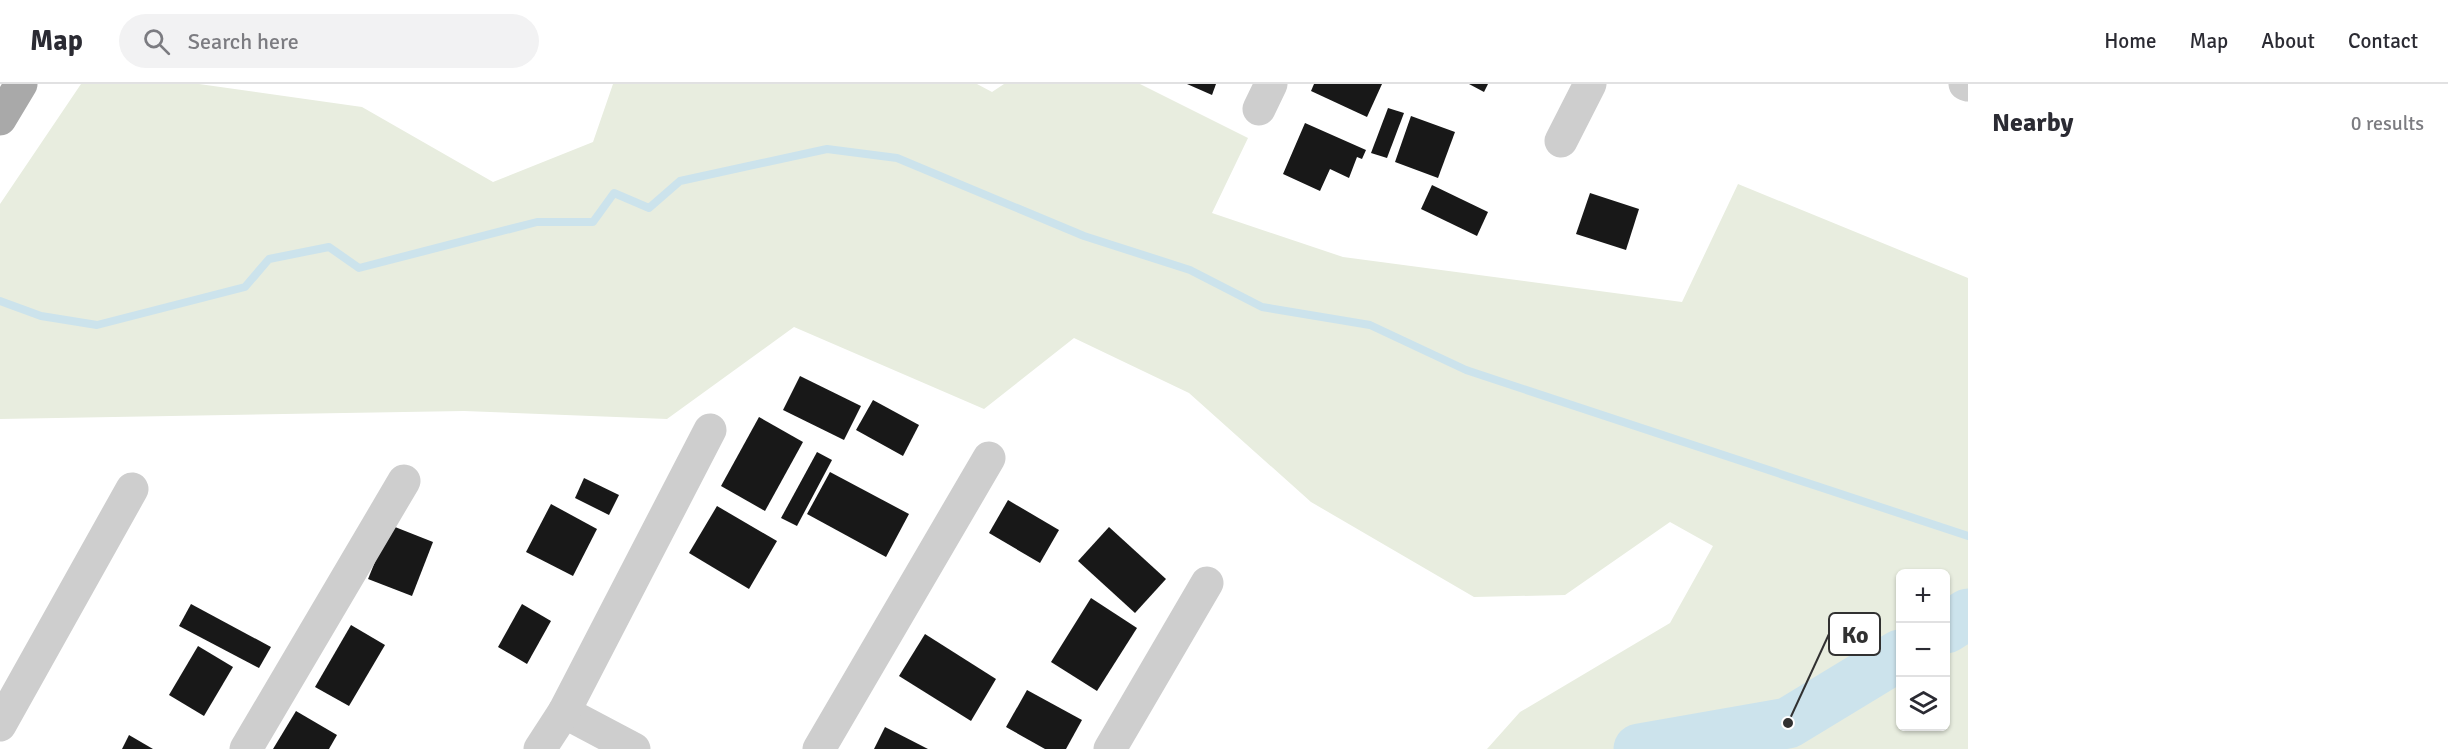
<!DOCTYPE html>
<html lang="en">
<head>
<meta charset="utf-8">
<style>
	body { margin:0; font-family:Signika,sans-serif; background:#f2f2f3; color:#2b2b33 }
	.controls { position:absolute; right:18px; bottom:18px; display:grid; overflow:hidden; border-radius:9px; box-shadow:0 2px 4px #0004 }
	.controls button { width:54px; height:54px; display:grid; place-items:center; padding:0; border:0; border-bottom:2px solid #e1e1e2; background:#fff; color:#2b2b33; font:30px sans-serif }
	.list { margin:0; padding:0; list-style:none }
	h2 { display:flex; justify-content:space-between; align-items:center; height:78px; margin:0; padding:0 24px; font-size:26px }
	h2 small { font-size:20px; font-weight:400; color:#7c7c81 }
	.icon { flex:none; width:33px; height:33px; fill:none; stroke:currentColor; stroke-width:2; stroke-linecap:round; stroke-linejoin:round }
	.map { position:relative; flex:none; width:1968px; height:665px; overflow:hidden }
	header { display:flex; align-items:center; gap:36px; box-sizing:border-box; height:84px; padding:0 30px; background:#fff; border-bottom:2px solid #e1e1e2 }
	header strong { font-size:28px }
	nav { display:flex; gap:33px; margin-inline-start:auto; font-size:21px }
	.search { width:420px; height:54px; background:#f2f2f3; display:flex; align-items:center; gap:15px; box-sizing:border-box; padding:0 21px; border-radius:33px; color:#7c7c81; font-size:22px }
	main { display:flex }
	aside { flex:1; background:#fff }
	.map>svg:first-child { display:block }
</style>
</head>
<body>
<header>
<strong>Map</strong>
<div class="search"><svg class="icon" aria-label="search" viewBox="0 0 24 24"><circle cx="10" cy="10" r="6"/><path d="M15 15l6 6"/></svg>Search here</div>
<nav><a>Home</a><a>Map</a><a>About</a><a>Contact</a></nav>
</header>
<main>
<div class="map">
<svg width="1968" height="665" viewBox="0 0 1968 665">
	<rect width="100%" height="100%" fill="#fff"/>
	<!-- green -->
	<path fill="#e8eddf" fill-rule="evenodd" d="M81,0H199L362,23L493,98L593,58L613,0H977L992,8L1004,0H1140L1248,54L1212,129L1343,173L1682,218L1738,100L1968,194V665H1487L1520,628L1670,539L1713,462L1670,438L1565,511L1474,513L1311,418L1189,309L1074,254L984,325L794,243L667,335L464,327L0,335V120ZM1900,490H1946V642H1900Z"/>
	<g fill="none" stroke-linecap="round" stroke-linejoin="round">
		<!-- stream -->
		<path stroke="#cce3ec" stroke-width="8" d="M0,217L41,232L97,241L245,203L269,175L329,163L359,184L537,138H593L614,109L649,124L680,97L827,65L897,74L1084,152L1190,186L1262,223L1370,241L1466,286L1968,452"/>
		<!-- river -->
		<g stroke="#cce3ec" stroke-width="51">
			<path d="M1946,544L1968,530"/>
			<path d="M1639,665L1788,639L1900,571"/>
		</g>
	</g>
	<!-- building -->
	<g fill="#181818">
		<path d="M1187,0H1216L1212,11Z"/>
		<path d="M1314,0H1382L1367,33L1311,7Z"/>
		<path d="M1469,0H1488L1484,8Z"/>
		<path d="M1388,24L1404,29L1387,74L1371,69Z"/>
		<path d="M1411,32L1455,48L1438,94L1395,78Z"/>
		<path d="M1305,39L1366,66L1362,75L1357,73L1349,94L1330,85L1320,107L1283,90Z"/>
		<path d="M1432,101L1488,128L1477,152L1421,125Z"/>
		<path d="M1590,109L1639,125L1626,166L1576,150Z"/>
		<path d="M800,292L861,322L844,356L783,326Z"/>
		<path d="M873,316L919,341L903,372L856,346Z"/>
		<path d="M759,333L803,358L765,427L721,402Z"/>
		<path d="M817,368L832,376L797,442L781,434Z"/>
		<path d="M830,388L909,430L886,473L807,430Z"/>
		<path d="M584,394L619,411L609,431L575,414Z"/>
		<path d="M1008,416L1059,446L1040,479L989,449Z"/>
		<path d="M551,420L597,445L573,492L526,468Z"/>
		<path d="M717,422L777,457L749,505L689,469Z"/>
		<path d="M390,441L433,458L412,512L368,495Z"/>
		<path d="M1109,443L1166,495L1135,529L1078,477Z"/>
		<path d="M1091,514L1137,544L1097,607L1051,578Z"/>
		<path d="M191,520L271,563L259,584L179,542Z"/>
		<path d="M522,520L551,537L527,580L498,563Z"/>
		<path d="M351,541L385,561L349,622L315,603Z"/>
		<path d="M925,550L996,595L971,637L899,592Z"/>
		<path d="M198,562L233,583L204,632L169,611Z"/>
		<path d="M1027,606L1082,636L1066,665H1045L1006,643Z"/>
		<path d="M296,627L337,651L329,665H273Z"/>
		<path d="M885,643L928,665H874Z"/>
		<path d="M129,651L153,665H122Z"/>
	</g>
	<g fill="none" stroke-linecap="round" stroke-linejoin="round">
		<!-- minor -->
		<g stroke="#cecece" stroke-width="33">
			<path d="M1965,0L1968,1"/>
			<path d="M1259,25L1271,0"/>
			<path d="M1561,57L1590,0"/>
			<path d="M564,628L634,665"/>
			<path d="M0,641L132,405"/>
			<path d="M246,665L404,397"/>
			<path d="M540,665L564,628L710,346"/>
			<path d="M819,665L989,374"/>
			<path d="M1110,665L1207,499"/>
		</g>
		<!-- major -->
		<path stroke="#a9a9a9" stroke-width="33" d="M0,35L21,0"/>
	</g>
	<!-- callouts -->
	<path fill="none" stroke="#313131" stroke-width="2" d="M1788 639L1829 550"/>
	<circle fill="#313131" stroke="#fff" stroke-width="2" cx="1788" cy="639" r="6"/>
	<rect fill="#fff" stroke="#313131" stroke-width="2" x="1829" y="529" width="51" height="42" rx="6"/>
	<g font-size="24" text-anchor="middle" font-weight="bold" fill="#313131">
		<text x="1855" y="559">Ko</text>
	</g>
</svg>
<div class="controls">
<button>+</button>
<button>−</button>
<button><svg class="icon" aria-label="layers" viewBox="0 0 24 24"><path d="M12 4l9 5-9 5-9-5zM3 14l9 5 9-5"/></svg></button>
</div>
</div>
<aside>
<h2>Nearby<small>0 results</small></h2>
<ul class="list">
</ul>
</aside>
</main>
</body>
</html>
